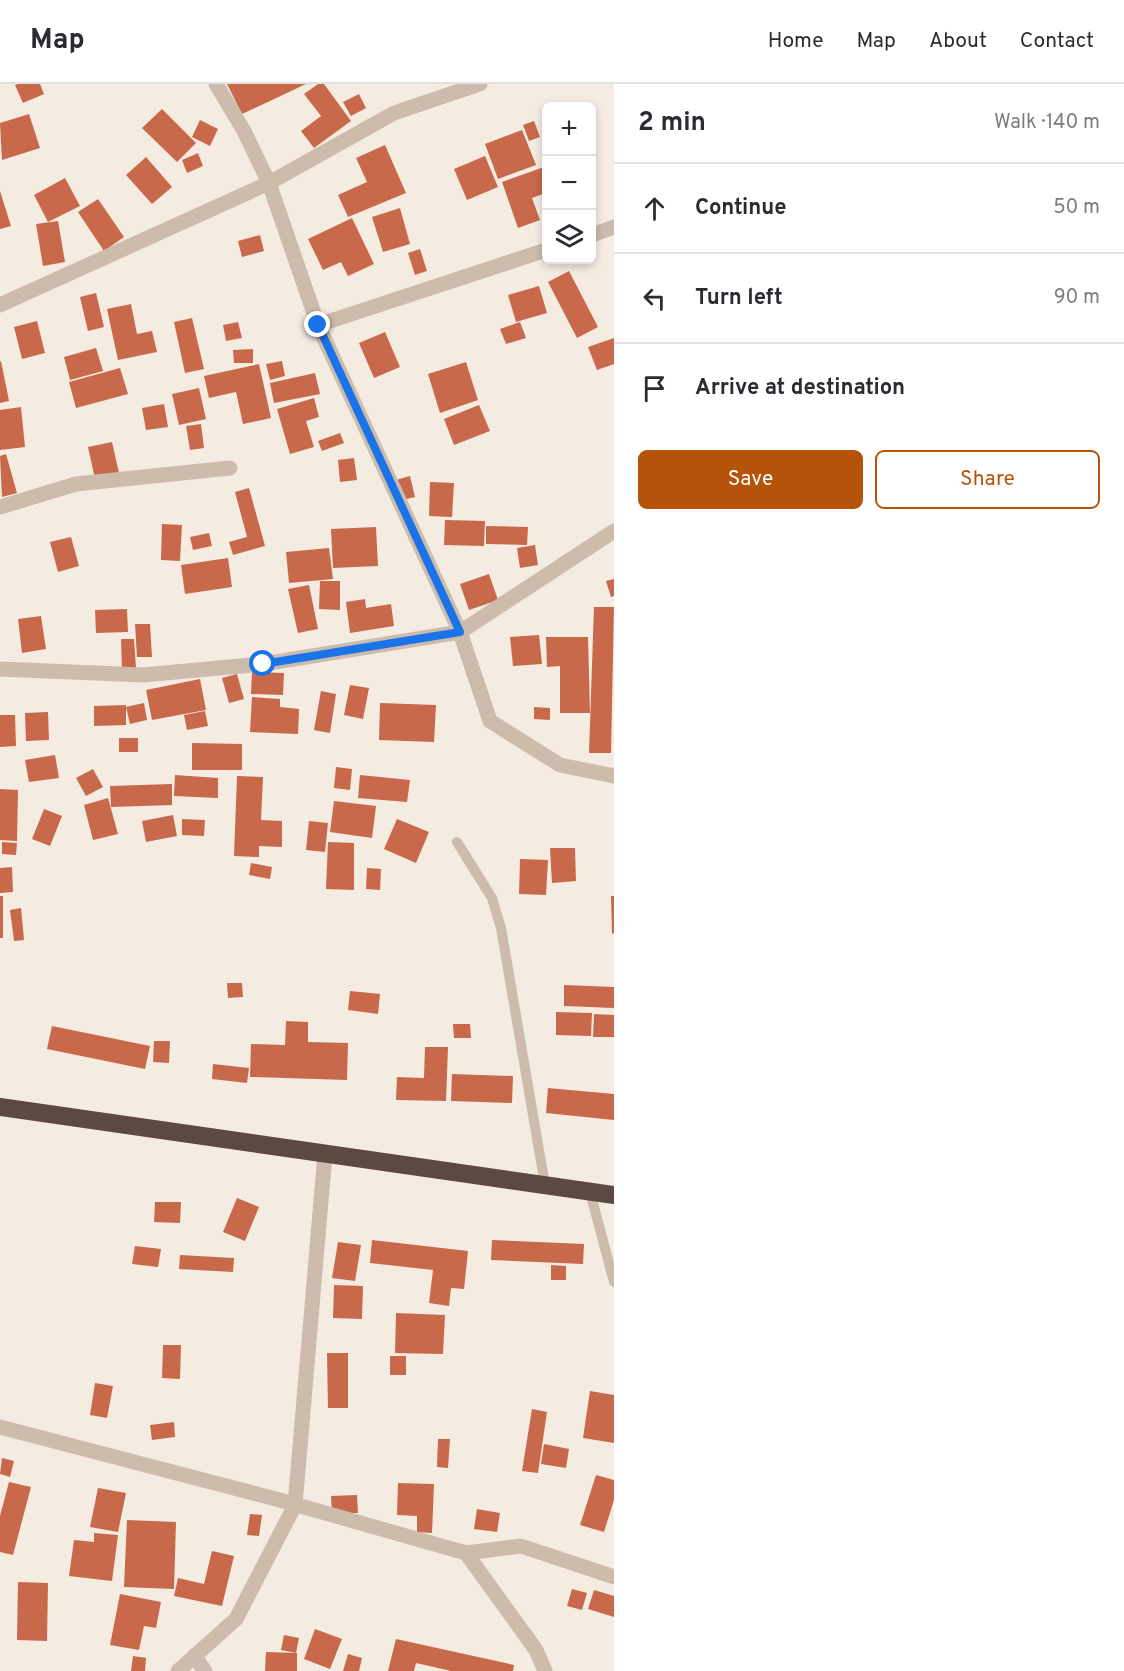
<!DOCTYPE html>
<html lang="en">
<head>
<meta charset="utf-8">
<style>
	body { margin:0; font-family:Overpass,sans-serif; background:#f2f2f3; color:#2b2b33 }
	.controls { position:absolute; right:18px; top:18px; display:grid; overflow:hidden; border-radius:9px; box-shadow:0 3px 9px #0003 }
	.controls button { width:54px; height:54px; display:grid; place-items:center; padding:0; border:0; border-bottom:2px solid #e1e1e2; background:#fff; color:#2b2b33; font:30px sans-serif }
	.stop { position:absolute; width:18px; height:18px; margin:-14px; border:4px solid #1a73e8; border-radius:50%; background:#fff }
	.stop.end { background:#1a73e8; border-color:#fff; box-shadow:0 2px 6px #0008 }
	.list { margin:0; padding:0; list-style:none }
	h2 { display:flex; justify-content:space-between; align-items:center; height:78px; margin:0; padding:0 24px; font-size:26px }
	h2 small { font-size:20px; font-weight:400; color:#7c7c81 }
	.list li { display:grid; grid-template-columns:39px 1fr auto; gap:18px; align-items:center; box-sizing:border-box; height:90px; padding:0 24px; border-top:2px solid #e1e1e2 }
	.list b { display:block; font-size:22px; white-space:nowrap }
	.list em { font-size:20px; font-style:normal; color:#7c7c81 }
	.actions { display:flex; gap:12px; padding:18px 24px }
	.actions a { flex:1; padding:14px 0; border:2px solid #b45309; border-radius:9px; text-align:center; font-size:21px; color:#b45309 }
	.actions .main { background:#b45309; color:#fff }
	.icon { flex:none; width:33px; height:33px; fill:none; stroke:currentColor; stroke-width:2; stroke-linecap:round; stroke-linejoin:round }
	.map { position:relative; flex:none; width:614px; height:1587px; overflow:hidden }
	header { display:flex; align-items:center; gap:36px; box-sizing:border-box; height:84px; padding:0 30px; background:#fff; border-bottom:2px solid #e1e1e2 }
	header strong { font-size:28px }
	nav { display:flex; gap:33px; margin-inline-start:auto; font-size:21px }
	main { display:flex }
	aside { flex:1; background:#fff }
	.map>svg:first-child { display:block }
</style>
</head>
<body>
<header>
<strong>Map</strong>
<nav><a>Home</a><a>Map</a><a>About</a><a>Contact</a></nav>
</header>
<main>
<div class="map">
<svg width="614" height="1587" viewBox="0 0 614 1587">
	<rect width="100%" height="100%" fill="#f4ebe1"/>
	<!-- building -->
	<g fill="#c8694b">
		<path d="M18,0H40L44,10L23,19L15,1Z"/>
		<path d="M227,0H306L242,30Z"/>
		<path d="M318,0H324L351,37L314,64L301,47L321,32L304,10Z"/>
		<path d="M359,10L366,24L351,32L343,18Z"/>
		<path d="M162,25L196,59L177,78L142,44Z"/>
		<path d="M29,30L40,64L2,76L0,39Z"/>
		<path d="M200,36L218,45L210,62L192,53Z"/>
		<path d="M534,37L540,53L529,57L523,41Z"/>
		<path d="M522,46L536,81L498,95L485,60Z"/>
		<path d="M385,61L406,109L348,133L338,111L367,98L356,74Z"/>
		<path d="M198,69L203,82L187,89L182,76Z"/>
		<path d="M485,72L498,103L467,116L454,85Z"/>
		<path d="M146,73L172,103L152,120L126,91Z"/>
		<path d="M544,83L546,109L532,114L540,136L518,144L502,98Z"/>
		<path d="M65,94L80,122L48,138L34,111Z"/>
		<path d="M0,107L11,142L0,145Z"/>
		<path d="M98,115L124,153L104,167L78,128Z"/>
		<path d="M400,124L410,160L383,168L372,133Z"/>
		<path d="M546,129V143L542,130Z"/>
		<path d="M352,134L374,180L348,192L341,178L323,186L308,155Z"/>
		<path d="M58,137L65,178L43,182L36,140Z"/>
		<path d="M260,151L264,167L242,173L238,157Z"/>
		<path d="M420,165L427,187L415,191L408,169Z"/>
		<path d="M569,187L598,243L577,254L548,198Z"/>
		<path d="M539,202L547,229L516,238L508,211Z"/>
		<path d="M96,209L104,243L88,247L80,213Z"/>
		<path d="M131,220L137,250L152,247L157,268L118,276L107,225Z"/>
		<path d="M192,234L204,285L185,289L174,238Z"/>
		<path d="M37,237L45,269L22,275L14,243Z"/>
		<path d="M238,238L242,254L226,257L223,241Z"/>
		<path d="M520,238L526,254L506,260L500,245Z"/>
		<path d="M385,248L400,283L374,294L359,259Z"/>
		<path d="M614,254V280L597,286L588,263Z"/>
		<path d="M96,264L103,287L70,296L64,273Z"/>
		<path d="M253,265V279H234L233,266Z"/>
		<path d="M1,277L9,317L0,319V278Z"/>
		<path d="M282,277L285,292L270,296L266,280Z"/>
		<path d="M466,278L478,316L440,329L428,290Z"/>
		<path d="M259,280L271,334L243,340L236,308L209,314L204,292Z"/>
		<path d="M120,284L128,310L76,324L69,298Z"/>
		<path d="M315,289L320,310L274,319L270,299Z"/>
		<path d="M199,304L206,335L179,341L172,310Z"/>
		<path d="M314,314L319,333L306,337L314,363L290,370L277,325Z"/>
		<path d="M164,320L168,343L146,346L142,324Z"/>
		<path d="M479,321L490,347L454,361L444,335Z"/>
		<path d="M21,323L25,363L0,366V326Z"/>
		<path d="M201,340L204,364L190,366L186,342Z"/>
		<path d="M340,349L344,359L322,367L318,357Z"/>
		<path d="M112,358L119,389L95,395L88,363Z"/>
		<path d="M6,370L17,409L2,413L0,372Z"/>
		<path d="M354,374L357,396L340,398L338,376Z"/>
		<path d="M410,392L415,413L394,418L389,398Z"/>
		<path d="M430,398L454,399L452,433L429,432Z"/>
		<path d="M249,404L265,462L233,471L229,458L247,453L235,408Z"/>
		<path d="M445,436L485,437L484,462L444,461Z"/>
		<path d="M162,440L182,441L180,477L161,476Z"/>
		<path d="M486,442L528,443L527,461L486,460Z"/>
		<path d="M376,443L378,482L333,484L331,445Z"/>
		<path d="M209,449L212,462L193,466L190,453Z"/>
		<path d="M71,453L79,482L58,488L50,458Z"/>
		<path d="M535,461L538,481L520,484L517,464Z"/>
		<path d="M329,464L333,495L289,499L286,468Z"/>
		<path d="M228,474L232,503L185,510L181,481Z"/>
		<path d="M489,490L498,516L469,526L460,500Z"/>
		<path d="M614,495V512L611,513L606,497Z"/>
		<path d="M320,497H340V526L319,525Z"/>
		<path d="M309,501L318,545L298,549L288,505Z"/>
		<path d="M365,515L366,524L391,520L394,542L350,549L346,518Z"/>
		<path d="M594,523H614L611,669H589Z"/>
		<path d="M127,525L128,548L96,549L95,526Z"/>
		<path d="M41,532L46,565L22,569L18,535Z"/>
		<path d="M135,540H150L152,573H137Z"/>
		<path d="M539,551L542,580L513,582L510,553Z"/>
		<path d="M546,553H588L590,629H560V582L547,583Z"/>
		<path d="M121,555H134L136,584L122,585Z"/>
		<path d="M252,588L284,589L283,611L251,610Z"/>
		<path d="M237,590L244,615L229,619L222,594Z"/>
		<path d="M200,595L206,626L152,636L146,606Z"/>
		<path d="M350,601L369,604L363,635L344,631Z"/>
		<path d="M321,607L336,610L330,649L314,646Z"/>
		<path d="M252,613L280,615V623L299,625L298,650L250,648Z"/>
		<path d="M144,619L147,636L130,640L126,623Z"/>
		<path d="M380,619L436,621L434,658L379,656Z"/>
		<path d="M126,621V641L94,642V622Z"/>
		<path d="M534,623L550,624V636L534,635Z"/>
		<path d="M205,627L208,642L187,646L184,631Z"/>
		<path d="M48,628L49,656L26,657L25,629Z"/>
		<path d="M0,631H15L16,662L0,663Z"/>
		<rect x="119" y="654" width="19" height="14"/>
		<path d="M192,659L242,660V686H192Z"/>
		<path d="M55,671L59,694L29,698L25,676Z"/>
		<path d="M336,683L352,685L350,706L334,704Z"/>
		<path d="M93,685L103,703L86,712L76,694Z"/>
		<path d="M175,691L218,694V714L174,712Z"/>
		<path d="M360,691L410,696L407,718L358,714Z"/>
		<path d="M237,692L263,693L261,736L282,737V763L259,762V773L234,772Z"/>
		<path d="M172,700V721L111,723L110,702Z"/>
		<path d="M0,705L18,706L17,757L0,756Z"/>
		<path d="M108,714L118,750L93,756L84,721Z"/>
		<path d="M334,717L376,722L372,754L330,748Z"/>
		<path d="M44,725L62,732L50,762L32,755Z"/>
		<path d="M173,731L177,752L146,758L142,737Z"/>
		<path d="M182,735L205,736L204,752L182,751Z"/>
		<path d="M397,735L429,748L416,779L384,765Z"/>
		<path d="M309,737L328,739L325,768L306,766Z"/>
		<path d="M2,758L17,759L16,771L2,770Z"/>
		<path d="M328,758L354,759V806L326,805Z"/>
		<path d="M550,764H575L576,797L552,799Z"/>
		<path d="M520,775L548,776L546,811L519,810Z"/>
		<path d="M251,779L272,783L270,795L249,791Z"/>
		<path d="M12,783L13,808L0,809V784Z"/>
		<path d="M367,784L381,785L380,806L366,805Z"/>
		<rect x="0" y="812" width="3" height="42"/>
		<path d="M611,812H614V849L612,850Z"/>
		<path d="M21,824L24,856L14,857L10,826Z"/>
		<path d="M227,899H242L243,913L228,914Z"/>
		<path d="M564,901L614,903V924L564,922Z"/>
		<path d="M350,907L380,910L378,930L348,926Z"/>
		<path d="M556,928L592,929L591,952L556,951Z"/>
		<path d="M594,930L614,931V953H593Z"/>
		<path d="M286,937L308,938V958L348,959L347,996L250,993L251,960L285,961Z"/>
		<path d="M453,940H470L471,954H454Z"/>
		<path d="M52,942L150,962L145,985L47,965Z"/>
		<path d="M154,957H170L169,979L153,978Z"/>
		<path d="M425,963H448L446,1017L396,1016L397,993L424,994Z"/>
		<path d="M213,980L249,984L247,999L212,995Z"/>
		<path d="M452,990L513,992L512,1019L451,1017Z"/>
		<path d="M548,1004L614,1010V1036L546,1029Z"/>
		<path d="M237,1114L259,1123L245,1157L223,1148Z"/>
		<path d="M155,1118H181L180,1139L154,1138Z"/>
		<path d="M372,1156L468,1167L464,1205L451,1204L449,1222L429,1219L433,1186L370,1179Z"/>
		<path d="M492,1156L584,1160L583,1180L491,1176Z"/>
		<path d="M338,1158L361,1161L355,1197L332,1194Z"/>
		<path d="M135,1162L161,1165L158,1183L132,1180Z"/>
		<path d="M180,1171L234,1174L233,1188L179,1185Z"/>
		<path d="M551,1181L566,1182V1196H551Z"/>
		<path d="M334,1201L363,1202L362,1235L333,1234Z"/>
		<path d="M396,1229L445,1231L443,1270L395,1269Z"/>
		<path d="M163,1261H181L180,1295L162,1294Z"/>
		<path d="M327,1269H348V1324H328Z"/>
		<rect x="390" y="1272" width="16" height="19"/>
		<path d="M95,1299L113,1302L107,1334L90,1331Z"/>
		<path d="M590,1307L614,1311V1359L583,1354Z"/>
		<path d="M532,1325L547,1328L538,1389L522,1387Z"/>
		<path d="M174,1338L175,1353L152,1356L150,1341Z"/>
		<path d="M438,1355H450L448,1384L437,1383Z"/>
		<path d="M544,1360L569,1365L566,1384L541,1380Z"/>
		<path d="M2,1374L14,1377L10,1393L0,1390Z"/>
		<path d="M596,1391L614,1396V1416L604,1448L580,1441Z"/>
		<path d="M9,1398L31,1403L13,1471L0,1468V1432Z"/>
		<path d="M398,1399L434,1400L432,1449L417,1448V1432L397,1431Z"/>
		<path d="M98,1404L126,1409L118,1448L90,1443Z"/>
		<path d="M357,1411L358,1429L332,1430L331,1412Z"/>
		<path d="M477,1425L500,1429L497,1448L474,1445Z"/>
		<path d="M250,1430L262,1431L259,1452L247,1451Z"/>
		<path d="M127,1436L176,1438L174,1505L124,1503Z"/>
		<path d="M94,1449L118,1451L112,1497L69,1492L74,1456L94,1458Z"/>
		<path d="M212,1467L234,1472L222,1522L174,1512L178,1494L204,1500Z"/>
		<path d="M18,1498L48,1499L47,1557L17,1556Z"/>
		<path d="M572,1505L587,1509L582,1526L567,1522Z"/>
		<path d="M594,1506L614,1512V1533L588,1525Z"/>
		<path d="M120,1510L161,1518L156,1544L144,1542L139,1566L110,1561Z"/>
		<path d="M315,1545L342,1555L330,1585L304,1575Z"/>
		<path d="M284,1551L299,1554L296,1569L281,1566Z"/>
		<path d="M396,1555L514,1581L513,1587H451L416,1579L414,1587H388Z"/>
		<path d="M266,1568L297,1569V1587H265Z"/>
		<path d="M348,1570L362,1574L359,1587H343Z"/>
		<path d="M133,1572L146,1574L145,1587H131Z"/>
	</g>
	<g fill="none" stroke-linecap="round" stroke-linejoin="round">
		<!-- lane -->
		<g stroke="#cdbbac" stroke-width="10">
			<path d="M457,758L492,814L501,844L545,1101"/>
			<path d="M590,1108L614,1198"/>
		</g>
		<!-- street -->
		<g stroke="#cdbbac" stroke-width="15">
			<path d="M216,0L244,47L269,99L318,241L460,548L490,637L560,681L614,692"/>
			<path d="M592,151L614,143"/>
			<path d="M0,221L269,99L394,29L480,0"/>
			<path d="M318,241L546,166"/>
			<path d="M0,423L76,400L230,384"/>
			<path d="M0,585L143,591L263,580L460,548L614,447"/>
			<path d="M0,1343L276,1415L466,1469L521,1462L614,1493"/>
			<path d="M466,1469L536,1566L545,1587"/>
			<path d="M194,1572L205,1587"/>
			<path d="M178,1587L236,1535L295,1421L325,1070"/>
		</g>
		<!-- highway -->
		<path stroke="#5c4a42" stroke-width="18" d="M0,1023L614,1111"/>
	</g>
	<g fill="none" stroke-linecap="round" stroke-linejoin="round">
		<!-- route -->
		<path stroke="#1a73e8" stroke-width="8" d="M263,580L460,548L318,241"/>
	</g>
</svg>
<div class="controls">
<button>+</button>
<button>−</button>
<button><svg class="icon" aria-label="layers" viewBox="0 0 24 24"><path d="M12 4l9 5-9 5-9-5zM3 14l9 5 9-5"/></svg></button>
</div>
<div class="stop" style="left:263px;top:580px"></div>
<div class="stop end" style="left:318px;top:241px"></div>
</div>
<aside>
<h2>2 min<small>Walk · 140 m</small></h2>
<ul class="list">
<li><svg class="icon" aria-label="ahead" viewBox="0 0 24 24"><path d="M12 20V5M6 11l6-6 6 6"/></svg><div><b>Continue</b></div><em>50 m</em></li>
<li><svg class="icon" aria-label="left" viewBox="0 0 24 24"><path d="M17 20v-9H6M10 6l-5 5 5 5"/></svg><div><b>Turn left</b></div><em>90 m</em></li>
<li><svg class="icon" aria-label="arrive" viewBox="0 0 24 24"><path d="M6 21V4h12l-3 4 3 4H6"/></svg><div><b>Arrive at destination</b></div></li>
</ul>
<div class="actions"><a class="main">Save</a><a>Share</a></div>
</aside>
</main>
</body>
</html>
